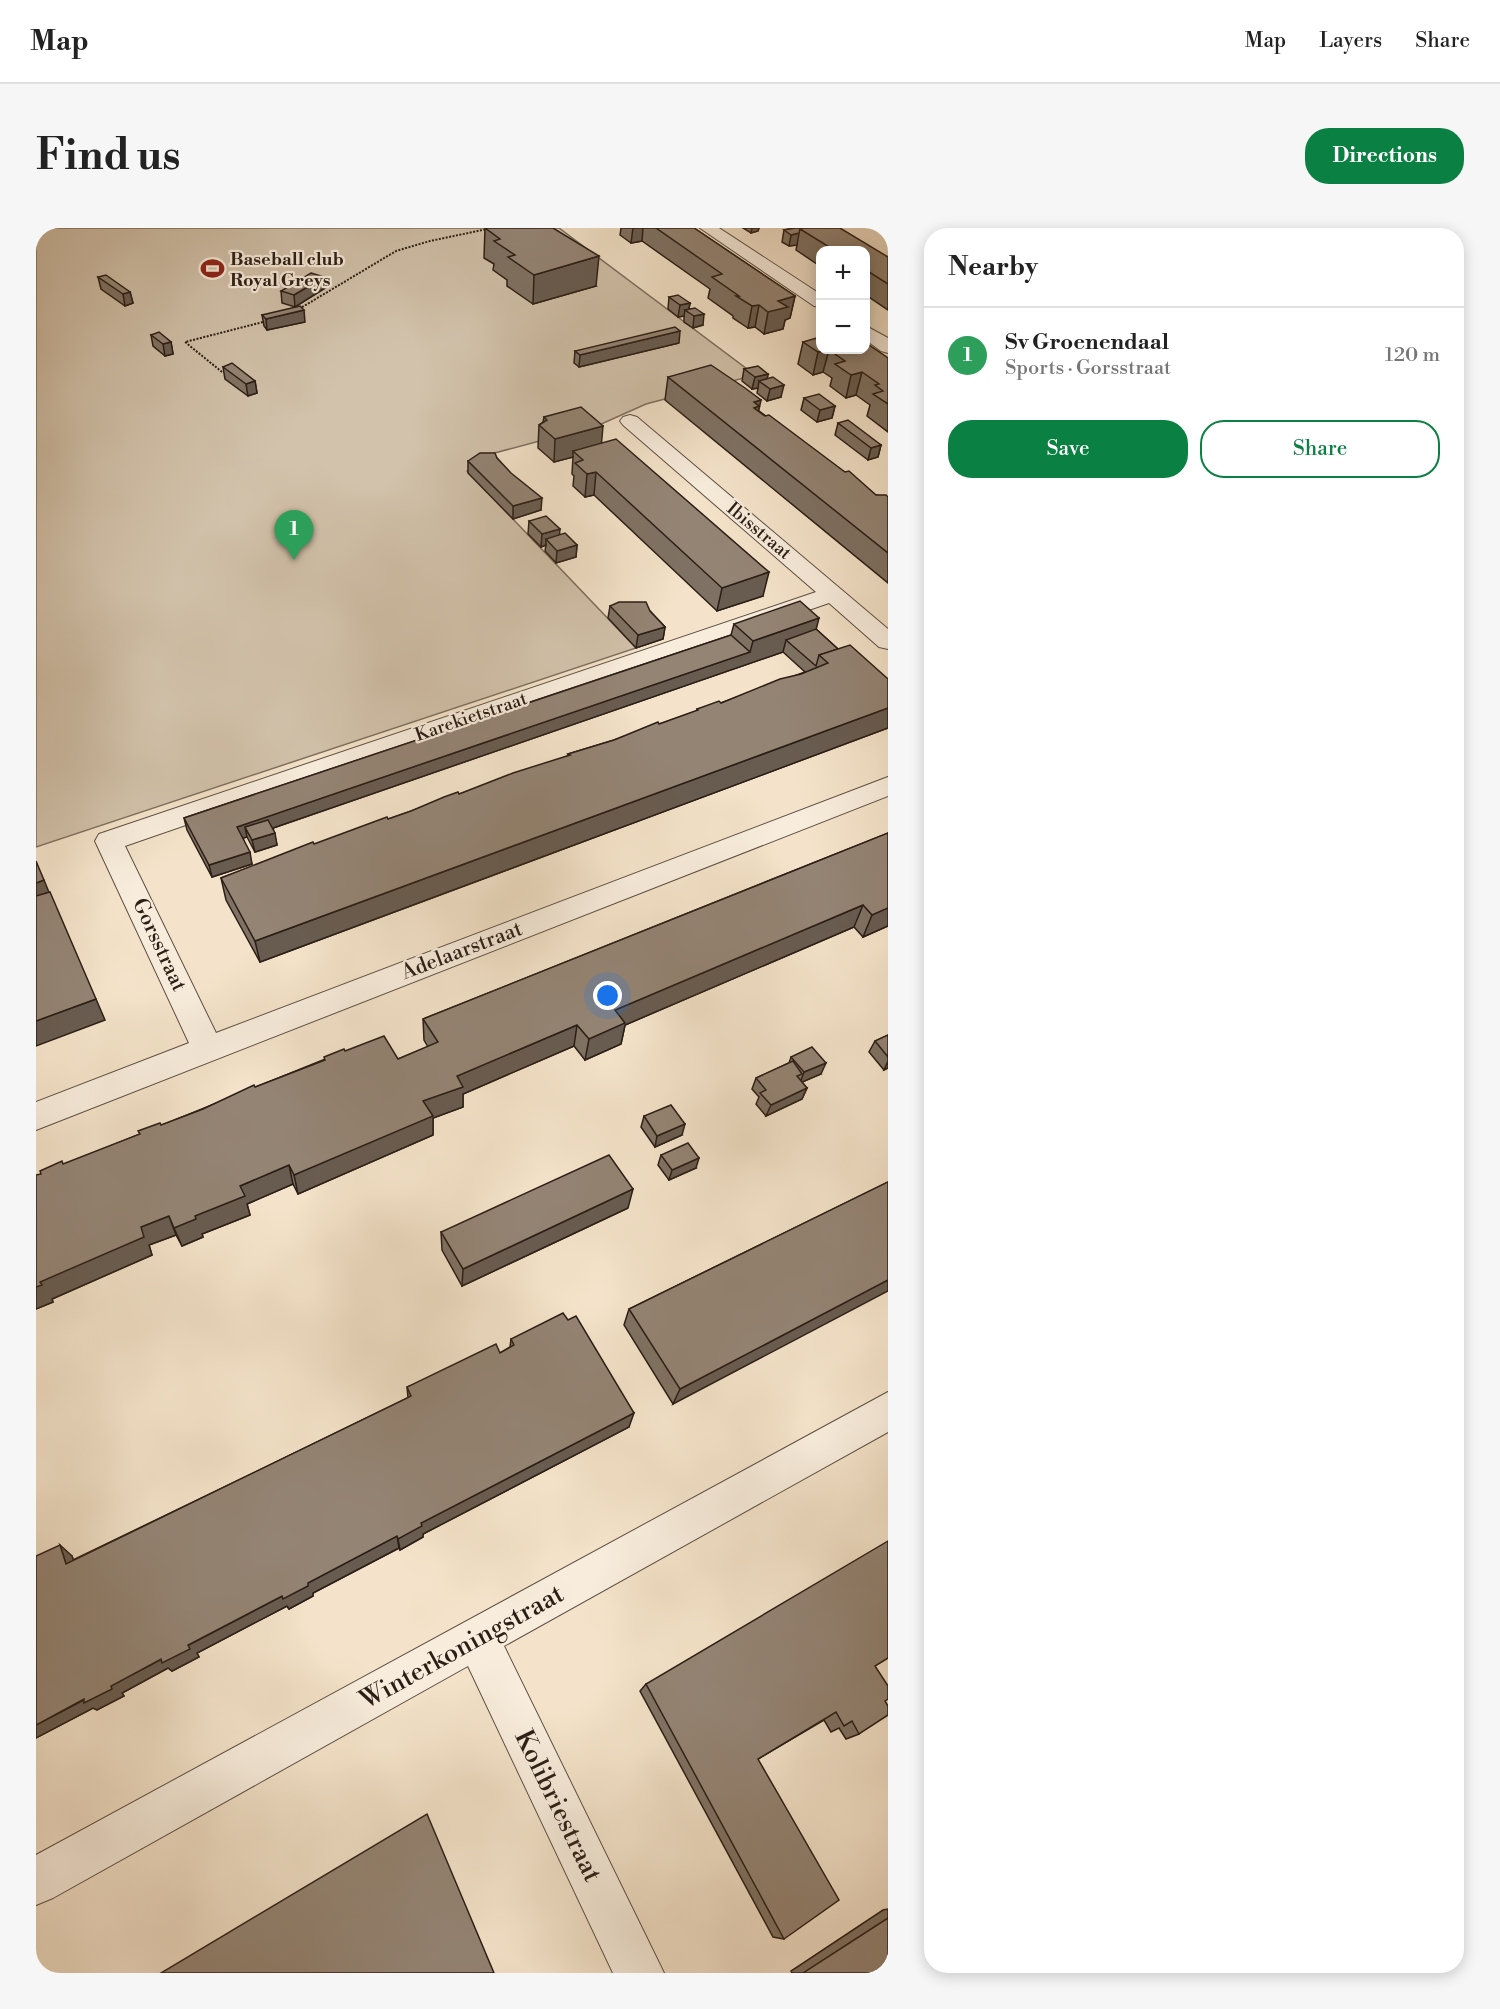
<!DOCTYPE html>
<html lang="en">
<head>
<meta charset="utf-8">
<style>
	body { margin:0; font-family:"Libre Bodoni",serif; background:#f6f6f6; color:#222 }
	.controls { position:absolute; right:18px; top:18px; display:grid; overflow:hidden; border-radius:12px; box-shadow:0 3px 15px #0003 }
	.controls button { width:54px; height:54px; display:grid; place-items:center; padding:0; border:0; border-bottom:2px solid #e0e0e0; background:#fff; color:#222; font:30px sans-serif }
	.you { position:absolute; left:572px; top:768px; width:21px; height:21px; margin:-15px; border:4px solid #fff; border-radius:50%; background:#1a73e8; box-shadow:0 0 0 9px #1a73e833 }
	.badge { display:grid; place-items:center; width:39px; height:39px; border-radius:50%; background:#0b8043; color:#fff; font-size:20px; font-weight:700 }
	.pin { position:absolute; translate:-50% -50px; filter:drop-shadow(0 2px 3px #0008) }
	.pin::after { content:''; position:absolute; top:32px; width:21px; height:18px; background:inherit; clip-path:polygon(0 0,100% 0,50% 100%) }
	.list { margin:0; padding:0; list-style:none }
	h2 { display:flex; justify-content:space-between; align-items:center; height:78px; margin:0; padding:0 24px; font-size:26px }
	h2 small { font-size:20px; font-weight:400; color:#767676 }
	.list li { display:grid; grid-template-columns:39px 1fr auto; gap:18px; align-items:center; box-sizing:border-box; height:96px; padding:0 24px; border-top:2px solid #e0e0e0 }
	.list b { display:block; font-size:22px; white-space:nowrap }
	.list p { margin:0; font-size:20px; white-space:nowrap; color:#767676 }
	.list em { font-size:20px; font-style:normal; color:#767676 }
	.actions { display:flex; gap:12px; padding:18px 24px }
	.actions a { flex:1; padding:14px 0; border:2px solid #0b8043; border-radius:24px; text-align:center; font-size:21px; color:#0b8043 }
	.actions .main { background:#0b8043; color:#fff }
	.map { position:relative; flex:none; width:852px; height:1745px; overflow:hidden; border-radius:24px }
	header { display:flex; align-items:center; gap:36px; box-sizing:border-box; height:84px; padding:0 30px; background:#fff; border-bottom:2px solid #e0e0e0 }
	header strong { font-size:28px }
	nav { display:flex; gap:33px; margin-inline-start:auto; font-size:21px }
	.intro { display:flex; align-items:center; justify-content:space-between; box-sizing:border-box; height:144px; padding:0 36px }
	h1 { margin:0; font-size:42px }
	.button { padding:15px 27px; border-radius:24px; background:#0b8043; color:#fff; font-size:21px; font-weight:700 }
	main { display:flex; gap:36px; padding:0 36px }
	aside { flex:1; background:#fff; border-radius:24px; box-shadow:0 3px 15px #0003 }
	.map>svg:first-child { display:block }
</style>
</head>
<body>
<header>
<strong>Map</strong>
<nav><a>Map</a><a>Layers</a><a>Share</a></nav>
</header>
<div class="intro"><h1>Find us</h1><a class="button">Directions</a></div>
<main>
<div class="map">
<svg width="852" height="1745" viewBox="0 0 852 1745">
	<rect width="100%" height="100%" fill="#f4e3ca"/>
	<filter id="stains"><feTurbulence type="fractalNoise" baseFrequency=".00333" numOctaves="4"/><feColorMatrix values="0 0 0 0 .2 0 0 0 0 .09 0 0 0 0 .02 0 0 0 .5 -.17"/></filter>
	<radialGradient id="worn" r=".72"><stop offset=".6" stop-color="#630" stop-opacity="0"/><stop offset="1" stop-color="#630" stop-opacity=".3"/></radialGradient>
	<!-- green -->
	<path fill="#d2c2ab" stroke="#7e7060" stroke-width="1.5" d="M0,0H523L719,147L610,176L563,197L455,226L431,243L600,420L0,619Z"/>
	<g fill="none" stroke-linecap="round" stroke-linejoin="round">
		<defs>
			<g id="minor">
				<path d="M664,0H683L784,66V79L778,78Z"/>
				<path d="M830,98L852,110V125L845,123L830,112Z"/>
				<path d="M594,187L601,189L852,401V421L843,419L793,375L89,618L180,805L852,549V568L0,902V874L153,815L59,613L63,606L780,364L587,197L584,193L587,189Z"/>
				<path d="M852,1164V1204L468,1418L628,1745H577L432,1438L17,1670L0,1677V1627Z"/>
			</g>
		</defs>
		<!-- minor casing -->
		<use href="#minor" stroke="#5d4f43" stroke-width="2"/>
		<!-- path -->
		<g stroke="#2b1e16" stroke-width="2" stroke-dasharray="2 1.5" stroke-linecap="butt">
			<path d="M263,81L360,23L394,13L456,0"/>
			<path d="M186,144L149,114L231,93"/>
		</g>
		<!-- minor -->
		<use href="#minor" fill="#f8eddd" fill-rule="evenodd"/>
	</g>
	<!-- wall -->
	<g fill="#7f7264" stroke="#2b1e16" stroke-width="1.5">
		<path d="M449,0L560,58L497,76L471,58V52L457,42L458,36L448,30Z"/>
		<path d="M585,0H658L759,68L754,90L749,92L747,101L728,106L719,99L712,100L697,90V88L672,70L674,61L606,13L595,15L584,7Z"/>
		<path d="M707,0H723L722,3L715,5Z"/>
		<path d="M759,0L852,29V82L830,67V22H784V38L760,22L761,17L753,18L746,14L748,2Z"/>
		<path d="M62,49L94,64L97,75L89,78L65,61Z"/>
		<path d="M289,60L259,79L246,75L245,63Z"/>
		<path d="M633,69L654,75L653,81L667,97L657,100L648,94V88L642,89L632,81Z"/>
		<path d="M226,87L269,94L231,102L228,98Z"/>
		<path d="M115,107L135,114L137,126L129,128L117,118Z"/>
		<path d="M767,114L830,122L852,130V204L831,188L834,177L820,167L810,170L794,158L796,150L787,144L777,147L762,136Z"/>
		<path d="M643,115L543,139L538,135L539,123Z"/>
		<path d="M187,139L219,153L221,165L212,168L189,151Z"/>
		<path d="M708,141L732,146L731,151L745,169L731,173L721,165L722,160L716,161L706,153Z"/>
		<path d="M632,149L723,183L840,267L852,269V355L629,172Z"/>
		<path d="M768,170L799,178L796,190L781,194L765,182Z"/>
		<path d="M508,189L565,215L727,368L681,383L558,267L549,269L537,258L538,248L536,246L537,229L518,234L502,220L503,197L507,194Z"/>
		<path d="M802,195L845,217L842,229L832,232L799,207Z"/>
		<path d="M461,230L505,282L477,291L432,245V233Z"/>
		<path d="M493,293L523,307L541,317L540,329L520,335L509,323L510,317L505,319L492,306Z"/>
		<path d="M574,378L614,383L629,399L627,411L600,420L572,390Z"/>
		<path d="M698,396L780,401L802,421L852,451V500L224,734L190,672L185,650L532,528V526L578,512L661,483V481L685,475L769,444L747,424L237,600L241,617L219,624L211,609L207,610L216,636L176,649L151,602L148,590L695,407Z"/>
		<path d="M852,605V698L827,709L818,699L589,797L585,816L549,832L538,818L427,866V879L397,890V907L262,966L257,956L211,976L214,987L166,1006L167,1009L146,1018L140,1007L113,1017L116,1027L16,1071L17,1074L0,1081L5,946L309,823L362,831L392,819L388,812L387,791Z"/>
		<path d="M852,807V840L848,842L833,824L839,813Z"/>
		<path d="M755,829L785,846L766,854L771,860L766,871L730,888L720,876L723,869L716,861L720,850L753,835Z"/>
		<path d="M608,888L646,907L619,919L605,899Z"/>
		<path d="M625,927L660,940L633,952L622,937Z"/>
		<path d="M852,954L637,1176L588,1097L593,1081Z"/>
		<path d="M592,980L426,1058L406,1022L405,1004Z"/>
		<path d="M475,1111L593,1199L387,1306V1309L364,1322L363,1320L277,1365V1368L253,1381L251,1378L161,1425L163,1429L136,1443L132,1440L86,1465L88,1468L61,1482L57,1480L0,1510V1328H36L37,1332L372,1170L371,1159L464,1125L474,1119Z"/>
		<path d="M839,1438L849,1473L823,1506L810,1511L803,1500L795,1504L788,1492L722,1531L748,1711L737,1709L604,1463L610,1456Z"/>
		<path d="M852,1681V1745H756L755,1743L847,1682Z"/>
	</g>
	<!-- shaded-wall -->
	<g fill="#685c51" stroke="#2b1e16" stroke-width="1.5">
		<path d="M597,0H607L606,13L595,15Z"/>
		<path d="M716,0H723L722,3L715,5Z"/>
		<path d="M763,5L761,17L753,18L755,7Z"/>
		<path d="M563,28L560,58L497,76L498,47Z"/>
		<path d="M288,49L289,60L259,79L258,67Z"/>
		<path d="M94,64L97,75L89,78L87,66Z"/>
		<path d="M759,68L754,90L749,92L747,101L728,106L732,84L742,73Z"/>
		<path d="M654,75L652,84L649,82L648,88L642,89L644,77Z"/>
		<path d="M723,77L719,99L712,100L716,78Z"/>
		<path d="M268,82L269,94L231,102L230,91Z"/>
		<path d="M668,86L667,97L657,100L658,88Z"/>
		<path d="M644,103L643,115L543,139L544,127Z"/>
		<path d="M135,114L137,126L129,128L127,116Z"/>
		<path d="M793,122L787,144L777,147L782,124Z"/>
		<path d="M826,144L820,167L810,170L815,147Z"/>
		<path d="M732,146L730,158L723,153L722,160L716,161L719,149Z"/>
		<path d="M219,153L221,165L212,168L210,156Z"/>
		<path d="M748,157L745,169L731,173L734,161Z"/>
		<path d="M725,172L720,195L718,174Z"/>
		<path d="M799,178L796,190L781,194L784,182Z"/>
		<path d="M567,198L565,221L537,223V229L518,234L519,211Z"/>
		<path d="M845,217L842,229L832,232L835,220Z"/>
		<path d="M560,244L558,267L549,269L551,246Z"/>
		<path d="M506,270L505,282L477,291V278Z"/>
		<path d="M524,301L523,313L510,311V317L505,319L506,306Z"/>
		<path d="M541,317L540,329L520,335L521,323Z"/>
		<path d="M733,344L727,368L681,383L686,360Z"/>
		<path d="M783,390L777,414L750,412L747,424L214,608L209,599L211,609L204,611L201,599L714,424L717,413Z"/>
		<path d="M629,399L627,411L600,420L602,407Z"/>
		<path d="M852,480V500L224,734L219,713Z"/>
		<path d="M239,605L241,617L219,624L216,612Z"/>
		<path d="M214,624L216,636L176,649L173,637Z"/>
		<path d="M8,652L17,674L0,680V655Z"/>
		<path d="M827,677L818,699L589,797L585,816L549,832L553,811L579,782Z"/>
		<path d="M852,677V698L827,709L836,687Z"/>
		<path d="M60,771L69,792L0,818V793Z"/>
		<path d="M541,797L538,818L427,866V879L397,890V907L262,966L258,947L387,873L421,848Z"/>
		<path d="M852,833V840L848,842Z"/>
		<path d="M790,835L785,846L764,855L768,844Z"/>
		<path d="M771,860L766,871L730,888L735,877Z"/>
		<path d="M649,896L646,907L619,919L621,908Z"/>
		<path d="M663,930L660,940L633,952L636,942Z"/>
		<path d="M253,937L257,956L211,976L214,987L166,1006L167,1009L146,1018L138,1000L159,988L204,958Z"/>
		<path d="M597,961L592,980L426,1058L427,1041Z"/>
		<path d="M133,988L140,1007L113,1017L116,1027L16,1071L17,1074L0,1081V1059L4,1054L105,999Z"/>
		<path d="M852,1052V1063L637,1176L644,1161Z"/>
		<path d="M598,1185L593,1199L387,1306V1309L364,1322L362,1311L385,1295Z"/>
		<path d="M361,1308L363,1320L277,1365V1368L253,1381L251,1378L161,1425L163,1429L136,1443L132,1440L86,1465L88,1468L61,1482L57,1480L0,1510V1497Z"/>
		<path d="M24,1317L36,1328L42,1346L30,1336Z"/>
	</g>
	<!-- building -->
	<g fill="#948474" stroke="#2b1e16" stroke-width="1.5">
		<path d="M449,0H517L563,28L498,47L472,29L479,27L458,13L464,11Z"/>
		<path d="M620,0H658L759,68L742,73L752,79L732,84L723,77L716,78L700,68H703L676,49L686,46Z"/>
		<path d="M759,0H768L764,1L763,5L755,7L748,2Z"/>
		<path d="M768,0H804L852,29V56L830,42V22H798L764,1Z"/>
		<path d="M275,45L288,49L258,67L245,63Z"/>
		<path d="M70,47L94,64L87,66L62,49Z"/>
		<path d="M642,67L654,75L644,77L633,69Z"/>
		<path d="M264,78L268,82L230,91L226,87Z"/>
		<path d="M659,80L668,86L658,88L649,82Z"/>
		<path d="M639,99L644,103L544,127L539,123Z"/>
		<path d="M123,104L135,114L127,116L115,107Z"/>
		<path d="M784,109V122H830V115L852,130V176L837,166L847,163L839,157L843,156L826,144L815,147L799,136L809,133L793,122L782,124L767,114Z"/>
		<path d="M196,135L219,153L210,156L187,139Z"/>
		<path d="M675,137L709,160L725,172L718,174L723,178L718,180L729,188L733,187L809,244L813,243L840,267H850L852,269V325L632,149Z"/>
		<path d="M722,138L732,146L719,149L708,141Z"/>
		<path d="M737,149L748,157L734,161L723,153Z"/>
		<path d="M783,166L799,178L784,182L768,170Z"/>
		<path d="M545,179L567,198L519,211L503,197L511,192L508,189Z"/>
		<path d="M812,192L845,217L835,220L802,195Z"/>
		<path d="M580,211L733,344L686,360L560,244L551,246L539,235L547,232L537,223Z"/>
		<path d="M444,225H459L461,230L475,245L506,270L477,278L432,233Z"/>
		<path d="M510,288L524,301L506,306L493,293Z"/>
		<path d="M529,305L541,317L521,323L510,311Z"/>
		<path d="M764,373L783,390L717,413L698,396Z"/>
		<path d="M583,374H610L614,383L629,399L602,407L574,378Z"/>
		<path d="M780,401L802,421L783,427L780,438L750,412Z"/>
		<path d="M695,407L714,424L201,599L214,624L173,637L148,590Z"/>
		<path d="M814,417L852,451V480L219,713L185,650L277,614L278,616L351,589L352,591L375,583L408,569L422,564L423,566L477,545L534,527L532,526L578,512L622,494L623,496L662,482L661,481L683,473L685,475L744,451L765,446L792,435L783,427Z"/>
		<path d="M232,592L239,605L216,612L209,599Z"/>
		<path d="M852,605V680L836,687L827,677L579,782L589,795L553,811L541,797L421,848L427,859L387,873L397,888L258,947L253,937L204,958L209,968L159,988L160,991L138,1000L133,988L105,999L108,1009L4,1054L6,1057L0,1059V947L5,946L4,943L26,933L27,936L104,906L102,903L124,895L125,897L167,881L218,857L219,859L289,832L288,829L308,821L309,823L348,808L362,831L402,814L387,791Z"/>
		<path d="M0,633L8,652L0,655Z"/>
		<path d="M14,664L60,771L0,793V668Z"/>
		<path d="M852,807V829L839,813Z"/>
		<path d="M776,819L790,835L768,844L755,829Z"/>
		<path d="M757,833L766,846L761,848L771,860L735,877L724,865L730,862L720,850Z"/>
		<path d="M635,877L649,896L621,908L608,888Z"/>
		<path d="M652,915L663,930L636,942L625,927Z"/>
		<path d="M573,927L597,961L427,1041L405,1004Z"/>
		<path d="M852,954V1052L644,1161L593,1081Z"/>
		<path d="M527,1085L532,1092L540,1088L598,1185L385,1295L386,1298L362,1311L361,1308L272,1355V1358L247,1371L246,1368L152,1417L154,1421L126,1435L125,1431L75,1458L76,1461L48,1475V1471L0,1497V1328L24,1317L30,1336L369,1171L375,1168L371,1159L460,1116L464,1125L478,1117L475,1111Z"/>
		<path d="M852,1313V1430L839,1438L852,1458V1471L849,1473L852,1478V1487L823,1506L816,1493L808,1498L800,1484L722,1531L803,1672L748,1711L610,1456Z"/>
		<path d="M391,1586L458,1745H125Z"/>
		<path d="M852,1690V1745H767Z"/>
	</g>
	<!-- icons -->
	<defs>
		<symbol id="stadium-bare" viewBox="-9 -9 18 18"><path d="M0-5a6.5 5 0 1 0 0 10a6.5 5 0 1 0 0-10ZM-3.5-1.8h7v3.6h-7Z" fill="#8f2418" stroke="#f8eddd" stroke-width="2.5" paint-order="stroke"/></symbol>
	</defs>
	<g fill-rule="evenodd">
		<use href="#stadium-bare" x="160" y="24" width="33" height="33"/>
	</g>
	<g text-anchor="middle" dominant-baseline="central" stroke-width="4.5" stroke-linejoin="round" paint-order="stroke">
		<!-- far-poi labels -->
		<g font-size="18" font-weight="bold" fill="#2b1e16" stroke="#f8eddd" text-anchor="start">
			<text x="194" y="31">Baseball club<tspan x="194" dy="21">Royal Greys</tspan></text>
		</g>
		<!-- far-street labels -->
		<g font-size="18" fill="#2b1e16" stroke="#f8eddd">
			<text transform="translate(723 303) rotate(40)">Ibisstraat</text>
			<text transform="translate(435 489) rotate(-19)">Karekietstraat</text>
		</g>
		<!-- street labels -->
		<g font-size="21" fill="#2b1e16" stroke="#f8eddd">
			<text transform="translate(123 717) rotate(65)">Gorsstraat</text>
			<text transform="translate(426 723) rotate(-21)">Adelaarstraat</text>
		</g>
		<!-- near-street labels -->
		<g font-size="26" fill="#2b1e16" stroke="#f8eddd">
			<text transform="translate(426 1419) rotate(-29)">Winterkoningstraat</text>
			<text transform="translate(522 1578) rotate(64)">Kolibriestraat</text>
		</g>
	</g>
	<rect width="100%" height="100%" filter="url(#stains)"/>
	<rect width="100%" height="100%" fill="url(#worn)"/>
</svg>
<div class="controls">
<button>+</button>
<button>−</button>
</div>
<div class="you"></div>
<div class="pin badge" style="left:258px;top:332px;background:#2e9e5b">1</div>
</div>
<aside>
<h2>Nearby<small></small></h2>
<ul class="list">
<li><span class="badge" style="background:#2e9e5b">1</span><div><b>Sv Groenendaal</b><p>Sports · Gorsstraat</p></div><em>120 m</em></li>
</ul>
<div class="actions"><a class="main">Save</a><a>Share</a></div>
</aside>
</main>
</body>
</html>
